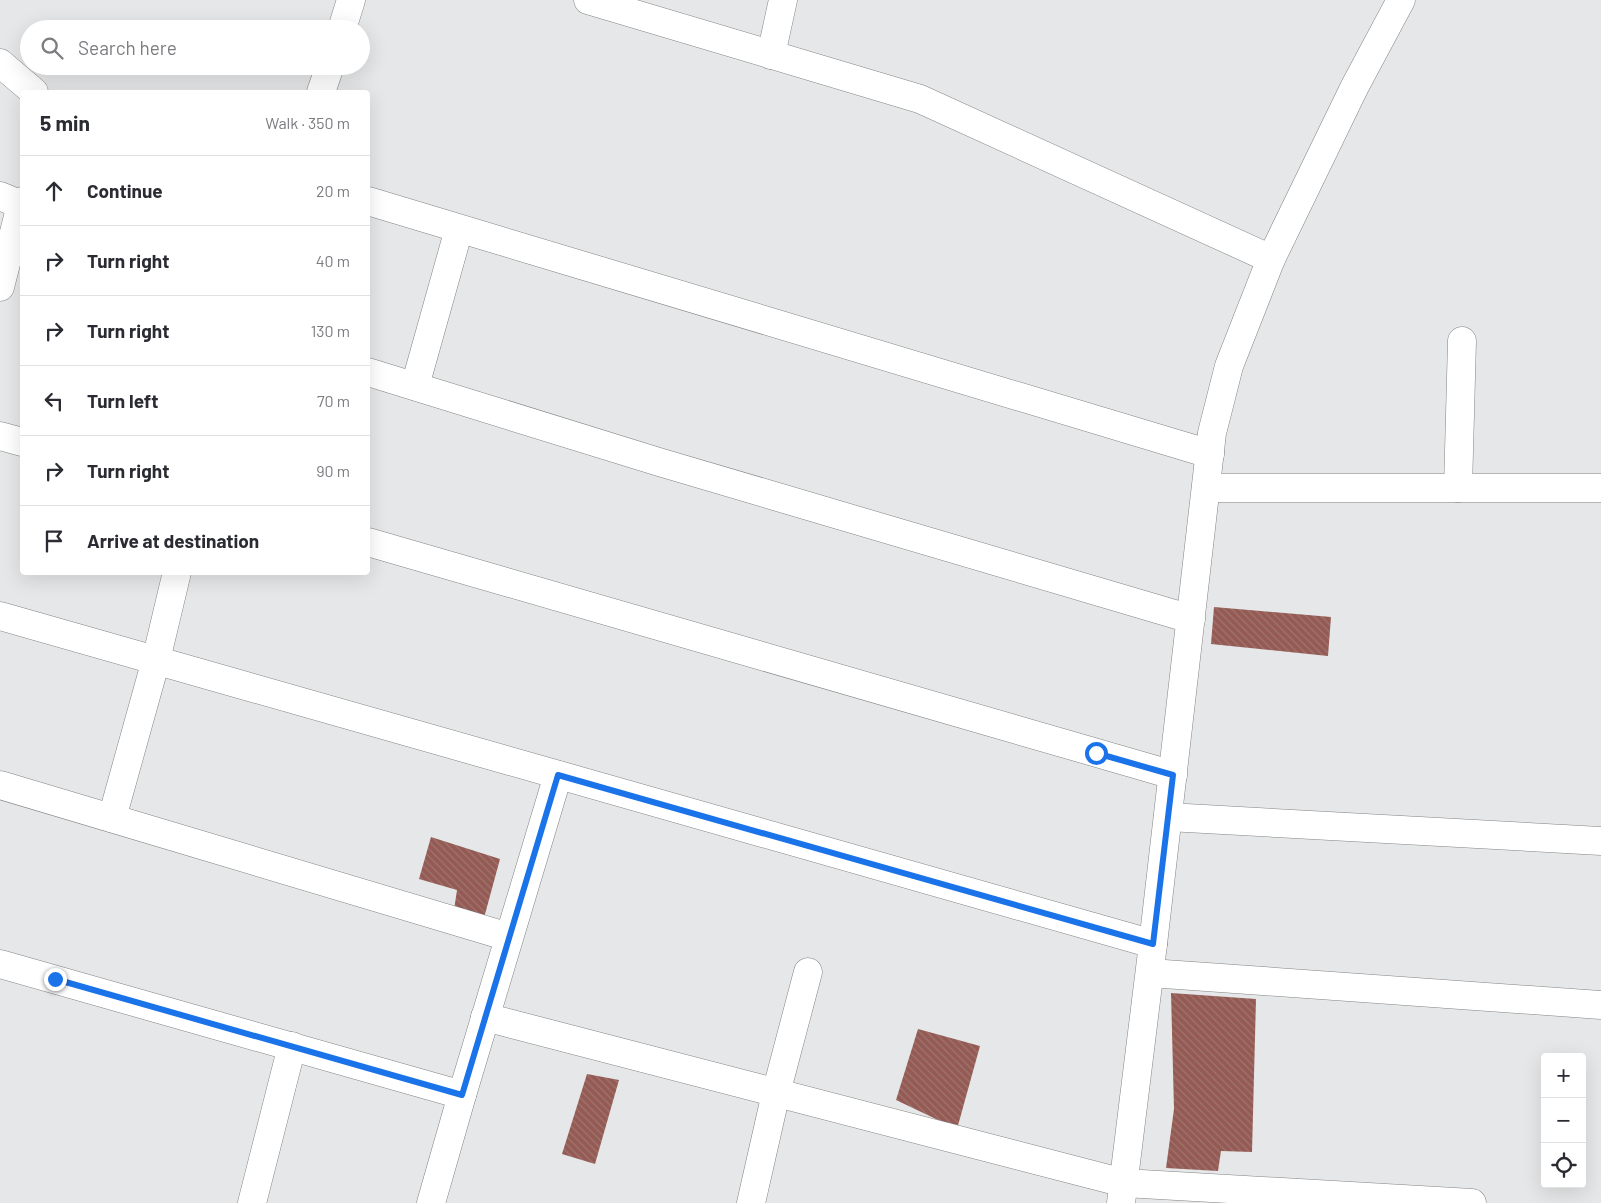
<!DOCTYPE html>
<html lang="en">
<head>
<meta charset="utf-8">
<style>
	body { margin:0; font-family:Barlow,sans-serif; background:#f7f7f7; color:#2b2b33 }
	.controls { position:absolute; right:15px; bottom:15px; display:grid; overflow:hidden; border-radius:5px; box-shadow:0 5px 20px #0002 }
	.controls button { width:45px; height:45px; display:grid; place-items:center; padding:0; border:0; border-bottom:1px solid #e1e1e2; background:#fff; color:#2b2b33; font:25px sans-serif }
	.stop { position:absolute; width:15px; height:15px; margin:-11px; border:4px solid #1a73e8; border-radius:50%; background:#fff }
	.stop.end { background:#1a73e8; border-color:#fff; box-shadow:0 1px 5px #0008 }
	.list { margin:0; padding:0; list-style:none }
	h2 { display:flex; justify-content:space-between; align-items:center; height:65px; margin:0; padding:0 20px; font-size:21px }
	h2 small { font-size:16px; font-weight:400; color:#7c7c81 }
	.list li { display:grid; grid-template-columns:32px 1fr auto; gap:15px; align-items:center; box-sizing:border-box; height:70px; padding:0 20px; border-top:1px solid #e1e1e2 }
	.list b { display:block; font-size:19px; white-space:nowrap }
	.list em { font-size:16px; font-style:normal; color:#7c7c81 }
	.icon { flex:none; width:28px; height:28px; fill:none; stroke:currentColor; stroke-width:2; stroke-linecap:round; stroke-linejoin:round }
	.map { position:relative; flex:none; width:1601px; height:1203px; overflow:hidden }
	.search { position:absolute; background:#fff; box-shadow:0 5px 20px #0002; left:20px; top:20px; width:350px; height:55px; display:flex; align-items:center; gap:12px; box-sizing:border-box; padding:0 18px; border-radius:28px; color:#7c7c81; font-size:19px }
	.panel { position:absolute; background:#fff; box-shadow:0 5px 20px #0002; left:20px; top:90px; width:350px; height:485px; border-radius:5px }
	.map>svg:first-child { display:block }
</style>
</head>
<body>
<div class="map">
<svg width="1601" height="1203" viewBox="0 0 1601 1203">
	<defs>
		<pattern id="building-back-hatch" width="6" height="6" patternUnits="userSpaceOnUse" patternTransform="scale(1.25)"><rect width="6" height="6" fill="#945a53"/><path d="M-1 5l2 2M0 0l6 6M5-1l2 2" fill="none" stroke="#9e7671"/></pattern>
	</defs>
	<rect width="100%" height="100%" fill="#e6e7e8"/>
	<!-- building -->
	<g fill="url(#building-back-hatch)">
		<path d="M1214,607L1331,617L1328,656L1211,644Z"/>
		<path d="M431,837L500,859L481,929L454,910L457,890L419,879Z"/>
		<path d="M1171,993L1256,999L1252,1152L1221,1151L1218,1171L1166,1168L1174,1109Z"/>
		<path d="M918,1029L980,1046L957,1129L896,1100Z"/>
		<path d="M587,1074L619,1080L595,1164L562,1154Z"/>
	</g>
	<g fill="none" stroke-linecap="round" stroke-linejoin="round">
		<defs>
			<g id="street">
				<path d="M588,0L920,99L1271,259"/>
				<path d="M342,29L351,0"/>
				<path d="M771,55L783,0"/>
				<path d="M0,63L34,92"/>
				<path d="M321,92L330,66"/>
				<path d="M0,196L22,205"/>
				<path d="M368,201L1210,454"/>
				<path d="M0,287L22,201"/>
				<path d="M368,372L659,462L1191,619"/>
				<path d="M415,386L459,229"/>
				<path d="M0,436L22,442"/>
				<path d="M1206,488H1601"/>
				<path d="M1458,488L1462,341"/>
				<path d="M368,542L1173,775"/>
				<path d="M0,616L1153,944"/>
				<path d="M0,785L509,937"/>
				<path d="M1168,817L1601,841"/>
				<path d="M112,818L156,660L177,572"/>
				<path d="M0,964L462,1095"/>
				<path d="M1150,973L1601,1005"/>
				<path d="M485,1017L1124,1183L1472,1203"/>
				<path d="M252,1203L292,1046"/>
				<path d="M431,1203L462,1095L558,775"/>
				<path d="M751,1203L776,1093L808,972"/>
			</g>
			<path id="secondary" d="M1121,1203L1153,944L1212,433L1229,366L1271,259L1355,86L1401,0"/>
		</defs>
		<!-- street casing -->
		<use href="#street" stroke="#838485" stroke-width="29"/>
		<!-- secondary casing -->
		<use href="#secondary" stroke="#838485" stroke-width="29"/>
		<!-- street -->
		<use href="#street" stroke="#fff" stroke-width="28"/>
		<!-- secondary -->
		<use href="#secondary" stroke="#fff" stroke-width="28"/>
	</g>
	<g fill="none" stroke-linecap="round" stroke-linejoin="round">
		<!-- route -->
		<path stroke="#1a73e8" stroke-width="6" d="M55,979L462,1095L558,775L1153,944L1173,775L1096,753"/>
	</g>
</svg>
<div class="controls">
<button>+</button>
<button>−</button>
<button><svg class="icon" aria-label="locate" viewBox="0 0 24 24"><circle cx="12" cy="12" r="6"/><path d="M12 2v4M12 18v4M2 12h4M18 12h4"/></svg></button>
</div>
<div class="stop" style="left:1096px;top:753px"></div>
<div class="stop end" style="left:55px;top:979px"></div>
<div class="search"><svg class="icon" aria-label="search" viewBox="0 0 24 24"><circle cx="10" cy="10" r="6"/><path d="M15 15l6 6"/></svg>Search here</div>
<section class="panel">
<h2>5 min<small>Walk · 350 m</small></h2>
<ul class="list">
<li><svg class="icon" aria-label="ahead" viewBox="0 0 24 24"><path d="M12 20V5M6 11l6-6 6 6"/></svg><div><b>Continue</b></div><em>20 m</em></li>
<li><svg class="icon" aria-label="right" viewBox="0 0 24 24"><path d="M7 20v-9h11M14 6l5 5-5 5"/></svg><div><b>Turn right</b></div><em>40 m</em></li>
<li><svg class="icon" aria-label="right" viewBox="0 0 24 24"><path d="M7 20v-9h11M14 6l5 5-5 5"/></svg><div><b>Turn right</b></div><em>130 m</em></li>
<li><svg class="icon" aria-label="left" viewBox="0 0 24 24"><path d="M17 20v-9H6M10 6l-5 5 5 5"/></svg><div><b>Turn left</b></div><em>70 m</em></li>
<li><svg class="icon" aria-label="right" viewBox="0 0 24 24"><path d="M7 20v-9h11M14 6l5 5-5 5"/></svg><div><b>Turn right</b></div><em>90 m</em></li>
<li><svg class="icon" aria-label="arrive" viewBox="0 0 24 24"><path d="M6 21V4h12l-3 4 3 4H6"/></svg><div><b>Arrive at destination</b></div></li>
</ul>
</section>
</div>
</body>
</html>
